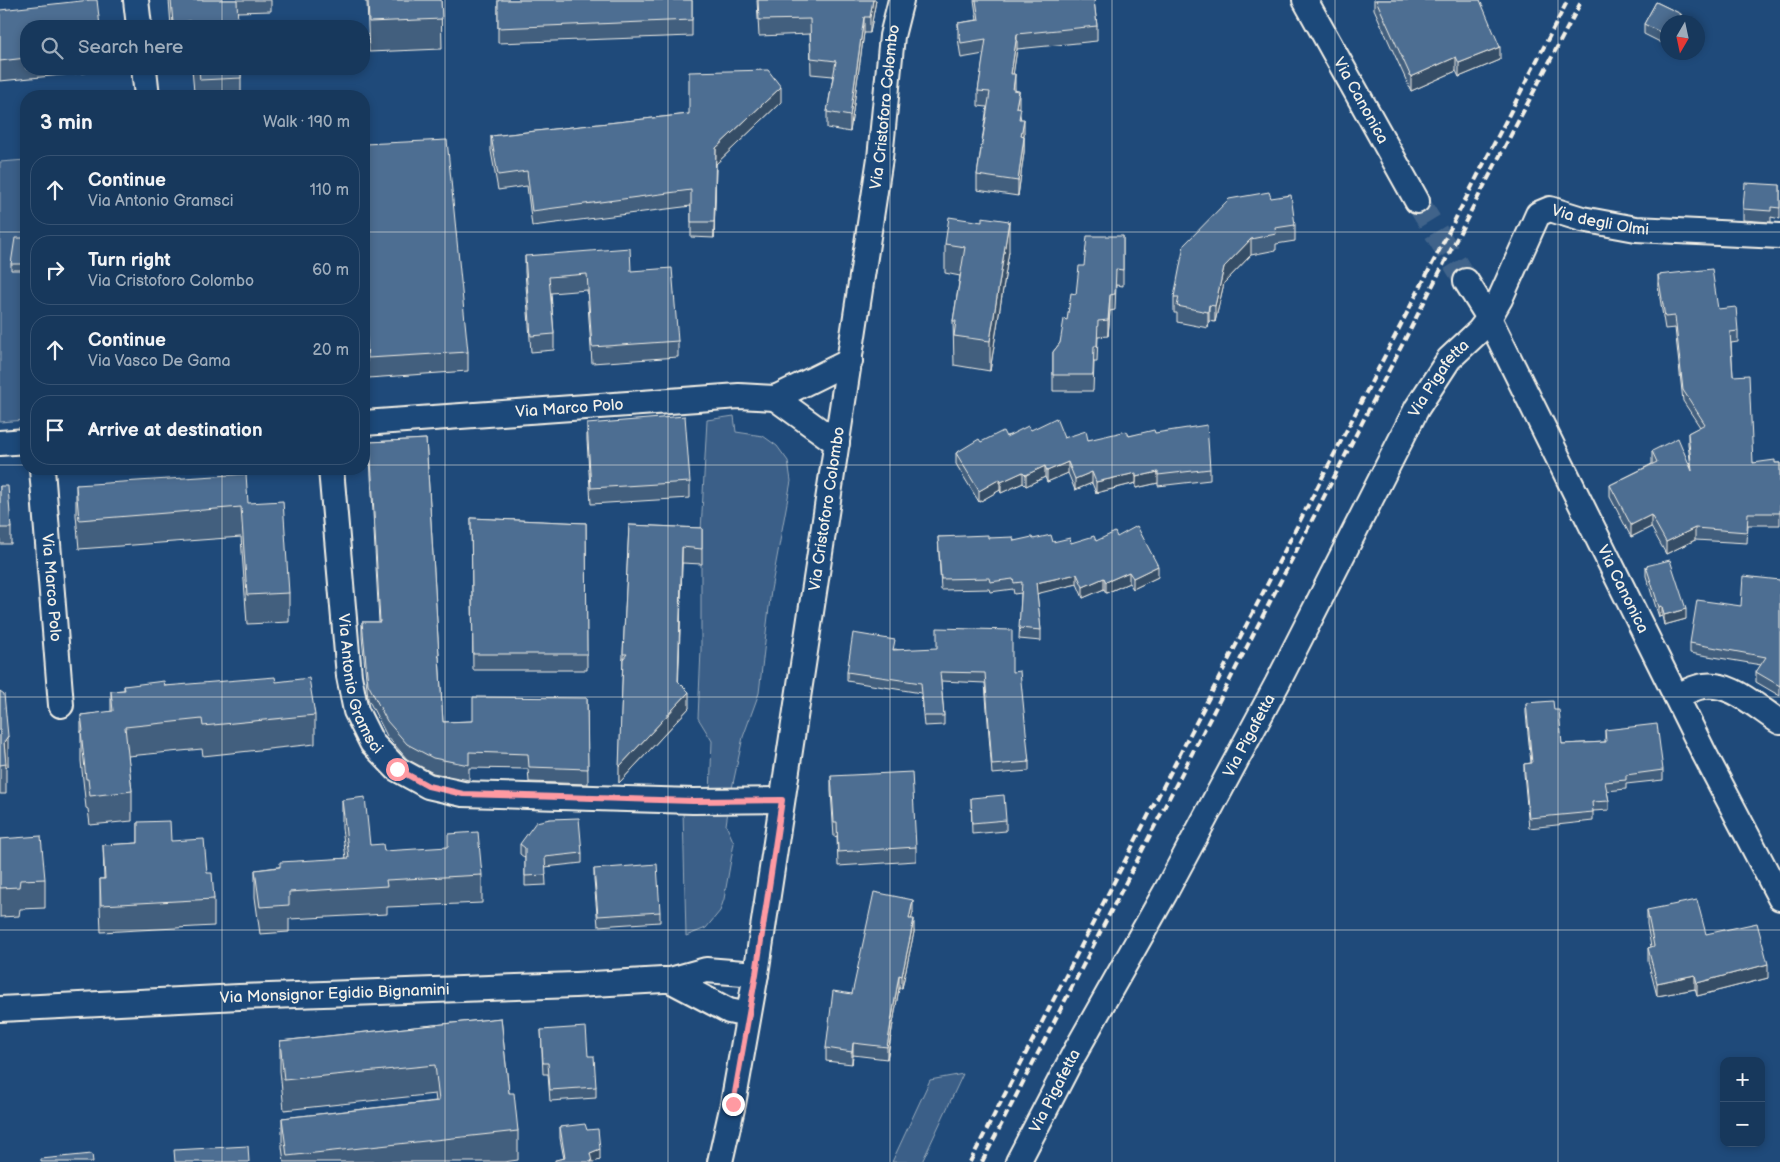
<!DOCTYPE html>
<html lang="en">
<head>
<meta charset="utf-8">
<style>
	body { margin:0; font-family:"Balsamiq Sans",sans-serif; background:#244365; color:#f1f3f6 }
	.controls { position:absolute; right:15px; bottom:15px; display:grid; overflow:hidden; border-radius:10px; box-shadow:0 2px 8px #0003 }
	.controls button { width:45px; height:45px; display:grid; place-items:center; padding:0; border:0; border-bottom:1px solid #365272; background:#17385c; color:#f1f3f6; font:25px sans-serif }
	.compass { position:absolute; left:1660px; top:15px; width:45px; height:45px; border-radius:50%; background:#17385c; box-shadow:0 2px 8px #0003; rotate:189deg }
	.stop { position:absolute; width:15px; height:15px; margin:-11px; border:4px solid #ff9aa2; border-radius:50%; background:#fff }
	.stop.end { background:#ff9aa2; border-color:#fff; box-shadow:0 1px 5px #0008 }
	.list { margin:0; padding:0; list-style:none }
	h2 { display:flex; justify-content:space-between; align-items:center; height:65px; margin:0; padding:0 20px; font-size:21px }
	h2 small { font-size:16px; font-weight:400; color:#9eacbb }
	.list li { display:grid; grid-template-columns:32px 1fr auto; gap:15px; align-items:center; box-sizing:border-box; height:70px; margin:0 10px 10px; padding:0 10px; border:1px solid #365272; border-radius:20px }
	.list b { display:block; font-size:19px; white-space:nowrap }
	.list p { margin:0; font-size:16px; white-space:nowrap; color:#9eacbb }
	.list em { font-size:16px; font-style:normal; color:#9eacbb }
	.icon { flex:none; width:28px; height:28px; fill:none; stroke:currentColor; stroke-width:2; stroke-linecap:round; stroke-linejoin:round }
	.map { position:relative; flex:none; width:1780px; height:1162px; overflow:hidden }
	.search { position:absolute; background:#17385c; box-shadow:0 2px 8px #0003; left:20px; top:20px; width:350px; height:55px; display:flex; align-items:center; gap:12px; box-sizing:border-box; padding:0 18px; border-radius:20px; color:#9eacbb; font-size:19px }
	.panel { position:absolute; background:#17385c; box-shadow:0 2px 8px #0003; left:20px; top:90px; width:350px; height:385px; border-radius:20px }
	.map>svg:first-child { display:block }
</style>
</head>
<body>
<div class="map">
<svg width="1780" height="1162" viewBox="0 0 1780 1162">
	<rect width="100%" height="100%" fill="#1f4a7a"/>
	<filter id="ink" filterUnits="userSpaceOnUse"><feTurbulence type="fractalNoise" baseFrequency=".02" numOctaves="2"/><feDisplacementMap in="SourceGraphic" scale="10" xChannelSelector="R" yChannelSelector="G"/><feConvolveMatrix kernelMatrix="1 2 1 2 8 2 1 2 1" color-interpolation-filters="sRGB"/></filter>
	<g filter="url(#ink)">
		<!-- green -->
		<g fill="#3a5f88" stroke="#97a8b8">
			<path d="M26,160V420L0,422V162Z"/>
			<path d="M734,416L736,432L763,436L777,446L788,461L791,481L771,590L759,693L743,737L731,793L710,794L712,741L698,718L701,650V531L707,420Z"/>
			<path d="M683,811H728L726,825L734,843L724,899L720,911L706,928L686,936Z"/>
			<path d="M963,1074L922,1162H892L930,1080Z"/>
		</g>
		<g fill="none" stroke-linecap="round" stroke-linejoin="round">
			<!-- minor-tunnel -->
			<path stroke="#3f638a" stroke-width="24" stroke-dasharray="24 12" stroke-linecap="butt" d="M1417,201L1466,281"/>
			<defs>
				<g id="minor">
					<path d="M136,0L139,26"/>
					<path id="s1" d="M1305,0L1417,201"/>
					<path d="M144,69L147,96"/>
					<path id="s2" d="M1466,281L1489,318L1703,751L1780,898"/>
					<path d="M775,398L837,443"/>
					<path id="s3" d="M364,423L739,396L775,398L850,361"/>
					<path d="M0,443L26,441"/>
					<path id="s4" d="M42,469L61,705"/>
					<path id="s5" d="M331,469L349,676L356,711L372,743L397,769L428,786L463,794L693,801L782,800"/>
					<path d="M1676,696C1684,693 1691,689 1699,687C1729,679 1756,707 1780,722"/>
					<path d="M670,980L729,1011L748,1015"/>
					<path id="s6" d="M0,1009L239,997L575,985L663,980H670L706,970L756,974"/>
					<path id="s7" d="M720,1162L733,1104L756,974L880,158L892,36L901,0"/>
					<path id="s8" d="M1018,1162L1074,1054L1165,893L1277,684L1417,408L1449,359L1479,331L1489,318L1500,299L1538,214L1550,209L1582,219L1636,229L1780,236"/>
				</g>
			</defs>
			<!-- minor casing -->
			<use href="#minor" stroke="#f4f1e8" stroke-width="28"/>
			<!-- minor -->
			<use href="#minor" stroke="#1f4a7a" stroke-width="24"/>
			<!-- rail -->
			<g stroke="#f4f1e8" stroke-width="4" stroke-dasharray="8 4" stroke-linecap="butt">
				<path d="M970,1162L1568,0"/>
				<path d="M982,1162L1474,205L1582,0"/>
			</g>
		</g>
		<!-- wall -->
		<g fill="#425f7e" stroke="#f4f1e8">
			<path d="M169,0H271V11L237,12L238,26H171Z"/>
			<path d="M365,0H441L442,49L369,52L367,2H365Z"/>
			<path d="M498,0H692V36L498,43Z"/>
			<path d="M757,0H876L870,33H864L850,132L827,128V112L833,76L811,74L810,34L759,36Z"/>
			<path d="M974,0H1094L1097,26V41L1017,49L1013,74L1015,91L1024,134V152L1018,196L977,190V175L987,107L978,106V91L984,54L961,58L958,38V23L977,20Z"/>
			<path d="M1374,0H1480L1500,60L1459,77L1456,71L1411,91L1374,9Z"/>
			<path d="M1656,2L1681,14V22H1668V46L1644,34V24Z"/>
			<path d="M0,10L26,26V69H103V71L0,81Z"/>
			<path d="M192,69H241V96H199V92H194Z"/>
			<path d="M781,102L716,164L714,238L691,237V206L532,226L527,186L498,190L491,151V136L689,114Z"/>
			<path d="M364,144L468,352V371L368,378L364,316Z"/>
			<path d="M1780,185V219L1771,217V222L1743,220V209Z"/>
			<path d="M1271,198L1295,225V241L1276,244V250L1251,255L1224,283L1215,322L1209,321L1208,328L1177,322V313H1174V297Z"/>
			<path d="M982,222L1009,251L990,371L954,365L953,321L960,276L945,273V244Z"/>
			<path d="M1123,236V286L1116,285L1115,310L1110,311L1108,336L1098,337L1097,362H1094L1093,391H1053V352L1060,343L1067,320L1076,294L1084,266Z"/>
			<path d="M26,238V270H11V264Z"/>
			<path d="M525,256L631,271L678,341V357L592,363L587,290L551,293L554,334V350L531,352L525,272Z"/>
			<path d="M1658,275L1718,309L1738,331V342L1731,343L1733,376L1753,463H1780V525H1748L1747,543L1695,540L1666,554L1651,527L1631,537L1610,497V485L1652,464V451L1691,467L1688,444V433L1700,427L1683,401L1675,328L1665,329L1658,286Z"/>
			<path d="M587,424L690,482V498L591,504L587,440Z"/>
			<path d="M1031,430L1064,438L1088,440L1155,433L1210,469V480L1158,486V483L1136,488V483L1096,493L1092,483L1075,490L1068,473L1047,482L1045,477L1026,486L1023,483L1001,493L1000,490L979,502L956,464V453L981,442Z"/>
			<path d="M426,439L443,722L473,721L587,698L588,784L529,782L528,769L469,768V780L433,773L407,759L387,736L368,699L362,638V622H379L370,457V442Z"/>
			<path d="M76,485L248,503L289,593V622L247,624L241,537L79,549L76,515Z"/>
			<path d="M0,486L11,528V544H0Z"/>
			<path d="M471,518L586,523L587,670H473Z"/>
			<path d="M629,525L702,528V564L682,563L678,682L689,708L619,783L623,654Z"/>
			<path d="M938,537L988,538L1014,541L1033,539L1053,542L1071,543L1096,541L1117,537L1158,577L1133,589L1129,583L1106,593L1104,589L1083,598L1077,584L1037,593L1041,630V641L1019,639L1021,593L1014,594L1013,589L990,592L989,589L941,590Z"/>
			<path d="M1646,566L1686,619L1664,625L1662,616L1659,617L1646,576Z"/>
			<path d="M1780,580V696L1756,682V672L1761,665L1690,653V643L1741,606Z"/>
			<path d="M895,649L1012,672L1029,762V771L992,774L985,683L941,681L944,716V725L924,726L921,693L847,681V672Z"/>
			<path d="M276,682L315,715V744L203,756L202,749L128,756L132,791V821L90,825L88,809L86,808L81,761V715L111,712V691L124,690V686H165Z"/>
			<path d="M0,691L8,766L6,768V794H0Z"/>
			<path d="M1526,703L1554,710L1562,744L1605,742V730L1663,770V780L1626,784V789L1607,791L1609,801V810L1593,811V821L1529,828L1524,773V764L1531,763L1526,713Z"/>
			<path d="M831,776L916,847V861L838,866L837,836L834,837L831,791Z"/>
			<path d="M971,798L1006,820V831L972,834Z"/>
			<path d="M342,800L370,845L384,851L482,875V903L387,907V914L289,919V932L260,934L255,897V870L346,858L342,828Z"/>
			<path d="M138,822L171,841L207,873L214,899V926L101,932L100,906V879H104L103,845L138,843Z"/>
			<path d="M0,839L45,879V908L20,909L19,916L0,917Z"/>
			<path d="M520,844L582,853V863L545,867L546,885L525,886V858L520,854Z"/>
			<path d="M594,869L660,912V922L598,926L594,879Z"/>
			<path d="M1647,910L1706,934L1768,978L1697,996L1695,989L1657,996L1648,961V948L1651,947L1647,924Z"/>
			<path d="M913,912L911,919L914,932L902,988H899L887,1059L853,1055L852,1064L826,1061V1048L852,994Z"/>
			<path d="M501,1018L509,1093L518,1131V1160L504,1162H284L282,1147V1118L436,1101L435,1094L284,1110L280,1071V1041Z"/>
			<path d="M541,1030L588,1056L596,1087V1098L550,1101L548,1074H543Z"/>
			<path d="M560,1127L587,1130L600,1160L564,1159L560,1138Z"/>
		</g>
		<!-- shaded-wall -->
		<g fill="#364d66" stroke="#f4f1e8">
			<path d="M873,0H876L870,33V17Z"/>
			<path d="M1681,14V22H1677Z"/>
			<path d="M864,17V33L850,132V116Z"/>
			<path d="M1017,34V49L1011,89V74Z"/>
			<path d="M1500,47V60L1459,77V63Z"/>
			<path d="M1456,57V71L1411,91V77Z"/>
			<path d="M1015,74V89L1013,105V90Z"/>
			<path d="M781,87V102L716,164L714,238L716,148Z"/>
			<path d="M1019,91V106L1016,122V107Z"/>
			<path d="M1024,119V134L1021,151V136Z"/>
			<path d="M1024,137V152L1018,196V181Z"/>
			<path d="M1009,221V251L990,371V341Z"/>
			<path d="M1251,239V255L1224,283L1215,322V306L1224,267Z"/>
			<path d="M1110,295V311L1108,336V320Z"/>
			<path d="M1209,305V321L1208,328V312Z"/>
			<path d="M1068,462V473L1047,482V471Z"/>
			<path d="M1045,466V477L1026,486V475Z"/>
			<path d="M1023,472V483L1001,493V482Z"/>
			<path d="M1092,472V483L1075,490V479Z"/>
			<path d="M1158,472V483L1136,488V477Z"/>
			<path d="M1136,473V483L1096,493V482Z"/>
			<path d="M1000,479V490L979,502V491Z"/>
			<path d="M1651,515V527L1631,537V525Z"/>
			<path d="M1695,528V540L1666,554V542Z"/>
			<path d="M682,547V563L678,697V681Z"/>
			<path d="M1158,566V577L1133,589V578Z"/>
			<path d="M1129,572V583L1106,593V582Z"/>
			<path d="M1077,574V584L1036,594V583Z"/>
			<path d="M1104,578V589L1083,598V587Z"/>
			<path d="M1662,606V616L1659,617V607Z"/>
			<path d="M1686,609V619L1664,625V615Z"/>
			<path d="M689,692V708L619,783V767Z"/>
			<path d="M8,736V766L6,768L4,742Z"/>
			<path d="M913,900V912L909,931V919Z"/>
			<path d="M914,919V932L902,988V976Z"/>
			<path d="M1768,964V978L1697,996V983Z"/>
			<path d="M899,975V988L887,1059V1047Z"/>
			<path d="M1695,975V989L1657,996V983Z"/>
			<path d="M853,1043V1055L852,1064V1052Z"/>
			<path d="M600,1149V1160L594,1162H590V1153Z"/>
		</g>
		<!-- building -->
		<g fill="#4d6e92" stroke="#f4f1e8">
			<path d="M90,0H97L100,26H26V58L0,61V10Z"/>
			<path d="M171,0H237L238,26H190V21L173,23Z"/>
			<path d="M368,0H441L442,19L369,22Z"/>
			<path d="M498,0H692V20L498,28Z"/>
			<path d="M758,0H873L870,17H864L850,116L827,112L836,61L811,58L810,19L759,20Z"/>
			<path d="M976,0H1094L1097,26L1017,34L1011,74H1015L1013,90L1019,91L1016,107L1021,108L1019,119H1024L1021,136L1024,137L1018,181L977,175L990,92L978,91L986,39L961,43L958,23L979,20Z"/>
			<path d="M1376,0H1480L1500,47L1459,63L1456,57L1411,77Z"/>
			<path d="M1656,2L1681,14L1677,22H1668V36L1644,24Z"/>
			<path d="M193,69H241V78L200,80L199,70H194Z"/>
			<path d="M768,70L781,87L716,148L714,222H691V190L532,211L527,171L498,175L491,136L689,114V72Z"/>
			<path d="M348,93V96H318V94Z"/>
			<path d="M447,140L468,352L368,358L364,297V144Z"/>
			<path d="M1745,183L1780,185V208L1771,207V211L1743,209Z"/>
			<path d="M1269,192L1271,198L1291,195L1295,225L1275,228L1276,234L1251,239L1224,267L1215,306L1209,305L1208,312L1177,306L1179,297H1174L1184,245L1229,199Z"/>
			<path d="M949,217L982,222V217L1009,221L990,341L954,336L956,321H953L965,247L945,244Z"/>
			<path d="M1087,236H1123V270L1116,269L1115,294L1110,295L1108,320L1098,321L1097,346H1094L1093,375H1053V352L1060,343L1064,319L1067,320L1071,293L1076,294L1079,266H1084Z"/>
			<path d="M15,238H26V264H11Z"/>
			<path d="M630,248L631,271L672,268L678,341L592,347L587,274L549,277L554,334L531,336L525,256Z"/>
			<path d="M1712,269L1718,309L1736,307L1738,331L1730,332L1733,376L1749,375L1753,463L1775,460V463H1780V513H1748L1747,532L1695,528L1666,542L1651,515L1631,525L1610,485L1657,462L1652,451L1678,438L1692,471L1688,433L1705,424L1683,390L1675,316L1665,317L1658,275Z"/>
			<path d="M685,416L690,482L591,488L587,424Z"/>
			<path d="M1056,418L1064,438L1086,431L1088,440L1127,431L1129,436L1154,430L1155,433L1207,425L1210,469L1158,475V472L1136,477V473L1096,482L1092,472L1075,479L1068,462L1047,471L1045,466L1026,475L1023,472L1001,482L1000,479L979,491L956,453L979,439L981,442L1003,431L1006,437L1028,426L1031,430Z"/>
			<path d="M426,439L439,655H437L439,657L443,722L473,721V697L587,698L588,769L529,767L528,754L469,752V765L433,758L407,744L387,721L368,684L362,622H380L370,442Z"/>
			<path d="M246,474L248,503L283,501L289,593L247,595L241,507L79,520L76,485Z"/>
			<path d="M0,486H8L11,528H0Z"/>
			<path d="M471,518L586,523L587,654H473Z"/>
			<path d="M629,525L702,528V549L682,547L678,681L689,692L619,767L623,659L627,654H623Z"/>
			<path d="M1137,526L1158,566L1133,578L1129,572L1106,582L1104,578L1083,587L1077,574L1036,583L1041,630L1019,628L1022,582L1014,583L1013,579L990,582L989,578L941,579L938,537L988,535V538L1013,537L1014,541L1032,537L1033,539L1051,535L1053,542L1070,538L1071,543L1094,536L1096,541L1115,532L1117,537Z"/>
			<path d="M1670,560L1686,609L1664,615L1662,606L1659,607L1646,566Z"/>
			<path d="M1743,576L1780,580V686L1756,672L1766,657L1690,643L1697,600L1741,606Z"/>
			<path d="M937,628L1012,630V672L1020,671L1029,762L992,765L985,673L940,672L944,716H924L921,683L847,672L853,633L895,640L893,650L937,648Z"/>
			<path d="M275,677L276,682L309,678L315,715L203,726L202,719L125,727L132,791L90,796L88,779H86L81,731H83L81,715L113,711L111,691L125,690L124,686L164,681L165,686Z"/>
			<path d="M0,691L4,694L8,736L4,742L6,764L0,765Z"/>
			<path d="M1553,701L1554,710H1559L1562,744L1606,742L1605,730L1657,724L1663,770L1626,775V780L1605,782L1609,801L1592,802L1593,812L1529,818L1524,764L1532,763L1526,703Z"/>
			<path d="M912,772L916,847L838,852L837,822H834L831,776Z"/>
			<path d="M1004,795L1006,820L972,823L971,798Z"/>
			<path d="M365,797L370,845L383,844L384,851L448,847V834L478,832L482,875L386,880L387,886L289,892V905L260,907L255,870L280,867V862L349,858L342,800Z"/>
			<path d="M579,818L582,853L545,857L546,875L525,876V848L520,844L536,822L550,819Z"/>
			<path d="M170,821L171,841L204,839L207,873H212L214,899L101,905L100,879H105L103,845L138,843V822Z"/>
			<path d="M41,836L45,879L20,880L19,887L0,888V839Z"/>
			<path d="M657,864L660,912L598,916L594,869Z"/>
			<path d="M874,892L913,900L909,919H914L902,976L899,975L887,1047L853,1043L852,1052L826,1048L833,991L852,994Z"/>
			<path d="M1697,900L1706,934L1757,923L1768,964L1697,983L1695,975L1657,983L1648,948L1654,946L1647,910Z"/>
			<path d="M501,1018L509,1093H514L518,1131L287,1156L282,1118L439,1101L435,1065L284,1080L280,1041Z"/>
			<path d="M586,1027L588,1056H594L596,1087L550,1090L548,1063H543L541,1030Z"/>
			<path d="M585,1124L587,1130L598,1129L600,1149L590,1153L592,1162H555V1160L565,1158L560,1127Z"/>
			<path d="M248,1146L249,1162H175L174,1150Z"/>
			<path d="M92,1154L93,1162H41V1159Z"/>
		</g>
	</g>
	<g fill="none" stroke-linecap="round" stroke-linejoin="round" filter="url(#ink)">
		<!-- route -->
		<path stroke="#ff9aa2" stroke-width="6" d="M397,769L428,786L463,794L693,801L782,800L756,974L733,1104"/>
	</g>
	<!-- grid -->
	<path fill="none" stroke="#f4f1e8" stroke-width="1" stroke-opacity="0.55" d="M222,0V26M445,0V1162M668,0V1162M890,0V1162M1112,0V1162M1335,0V1162M1558,0V1162M222,69V96M0,232H26M364,232H1780M0,465H26M364,465H1780M222,469V1162M0,697H1780M0,930H1780"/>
	<g text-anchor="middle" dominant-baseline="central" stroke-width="4" stroke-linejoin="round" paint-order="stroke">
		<!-- street labels -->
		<g font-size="16" fill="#f4f1e8" stroke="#1f4a7a">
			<text stroke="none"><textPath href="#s1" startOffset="115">Via Canonica</textPath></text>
			<text stroke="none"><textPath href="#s7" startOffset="1068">Via Cristoforo Colombo</textPath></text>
			<text stroke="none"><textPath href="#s8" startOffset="1149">Via degli Olmi</textPath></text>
			<text stroke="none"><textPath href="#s8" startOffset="890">Via Pigafetta</textPath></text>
			<text stroke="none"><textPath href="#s3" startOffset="206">Via Marco Polo</textPath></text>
			<text stroke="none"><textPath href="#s7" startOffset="662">Via Cristoforo Colombo</textPath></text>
			<text stroke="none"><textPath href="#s4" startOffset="119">Via Marco Polo</textPath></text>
			<text stroke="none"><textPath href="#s2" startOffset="346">Via Canonica</textPath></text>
			<text stroke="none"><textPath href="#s5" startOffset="218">Via Antonio Gramsci</textPath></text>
			<text stroke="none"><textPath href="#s8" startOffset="485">Via Pigafetta</textPath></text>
			<text stroke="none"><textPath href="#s6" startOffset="335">Via Monsignor Egidio Bignamini</textPath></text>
			<text stroke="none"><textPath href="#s8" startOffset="80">Via Pigafetta</textPath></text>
		</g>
	</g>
</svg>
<div class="controls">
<button>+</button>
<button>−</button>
</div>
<svg class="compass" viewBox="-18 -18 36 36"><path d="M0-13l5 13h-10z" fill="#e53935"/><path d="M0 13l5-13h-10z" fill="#9eacbb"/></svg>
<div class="stop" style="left:397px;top:769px"></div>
<div class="stop end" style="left:733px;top:1104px"></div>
<div class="search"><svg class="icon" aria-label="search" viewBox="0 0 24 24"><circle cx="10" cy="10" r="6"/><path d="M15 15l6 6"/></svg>Search here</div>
<section class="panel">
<h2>3 min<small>Walk · 190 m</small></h2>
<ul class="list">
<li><svg class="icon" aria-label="ahead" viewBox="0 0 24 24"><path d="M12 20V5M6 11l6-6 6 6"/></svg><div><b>Continue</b><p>Via Antonio Gramsci</p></div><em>110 m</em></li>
<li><svg class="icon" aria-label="right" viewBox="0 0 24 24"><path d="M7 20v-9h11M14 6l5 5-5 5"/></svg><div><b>Turn right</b><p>Via Cristoforo Colombo</p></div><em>60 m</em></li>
<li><svg class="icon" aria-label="ahead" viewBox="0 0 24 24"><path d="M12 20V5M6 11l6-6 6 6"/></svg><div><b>Continue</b><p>Via Vasco De Gama</p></div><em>20 m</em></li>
<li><svg class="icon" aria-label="arrive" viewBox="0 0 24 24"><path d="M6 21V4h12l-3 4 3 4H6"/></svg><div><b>Arrive at destination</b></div></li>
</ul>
</section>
</div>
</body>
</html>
